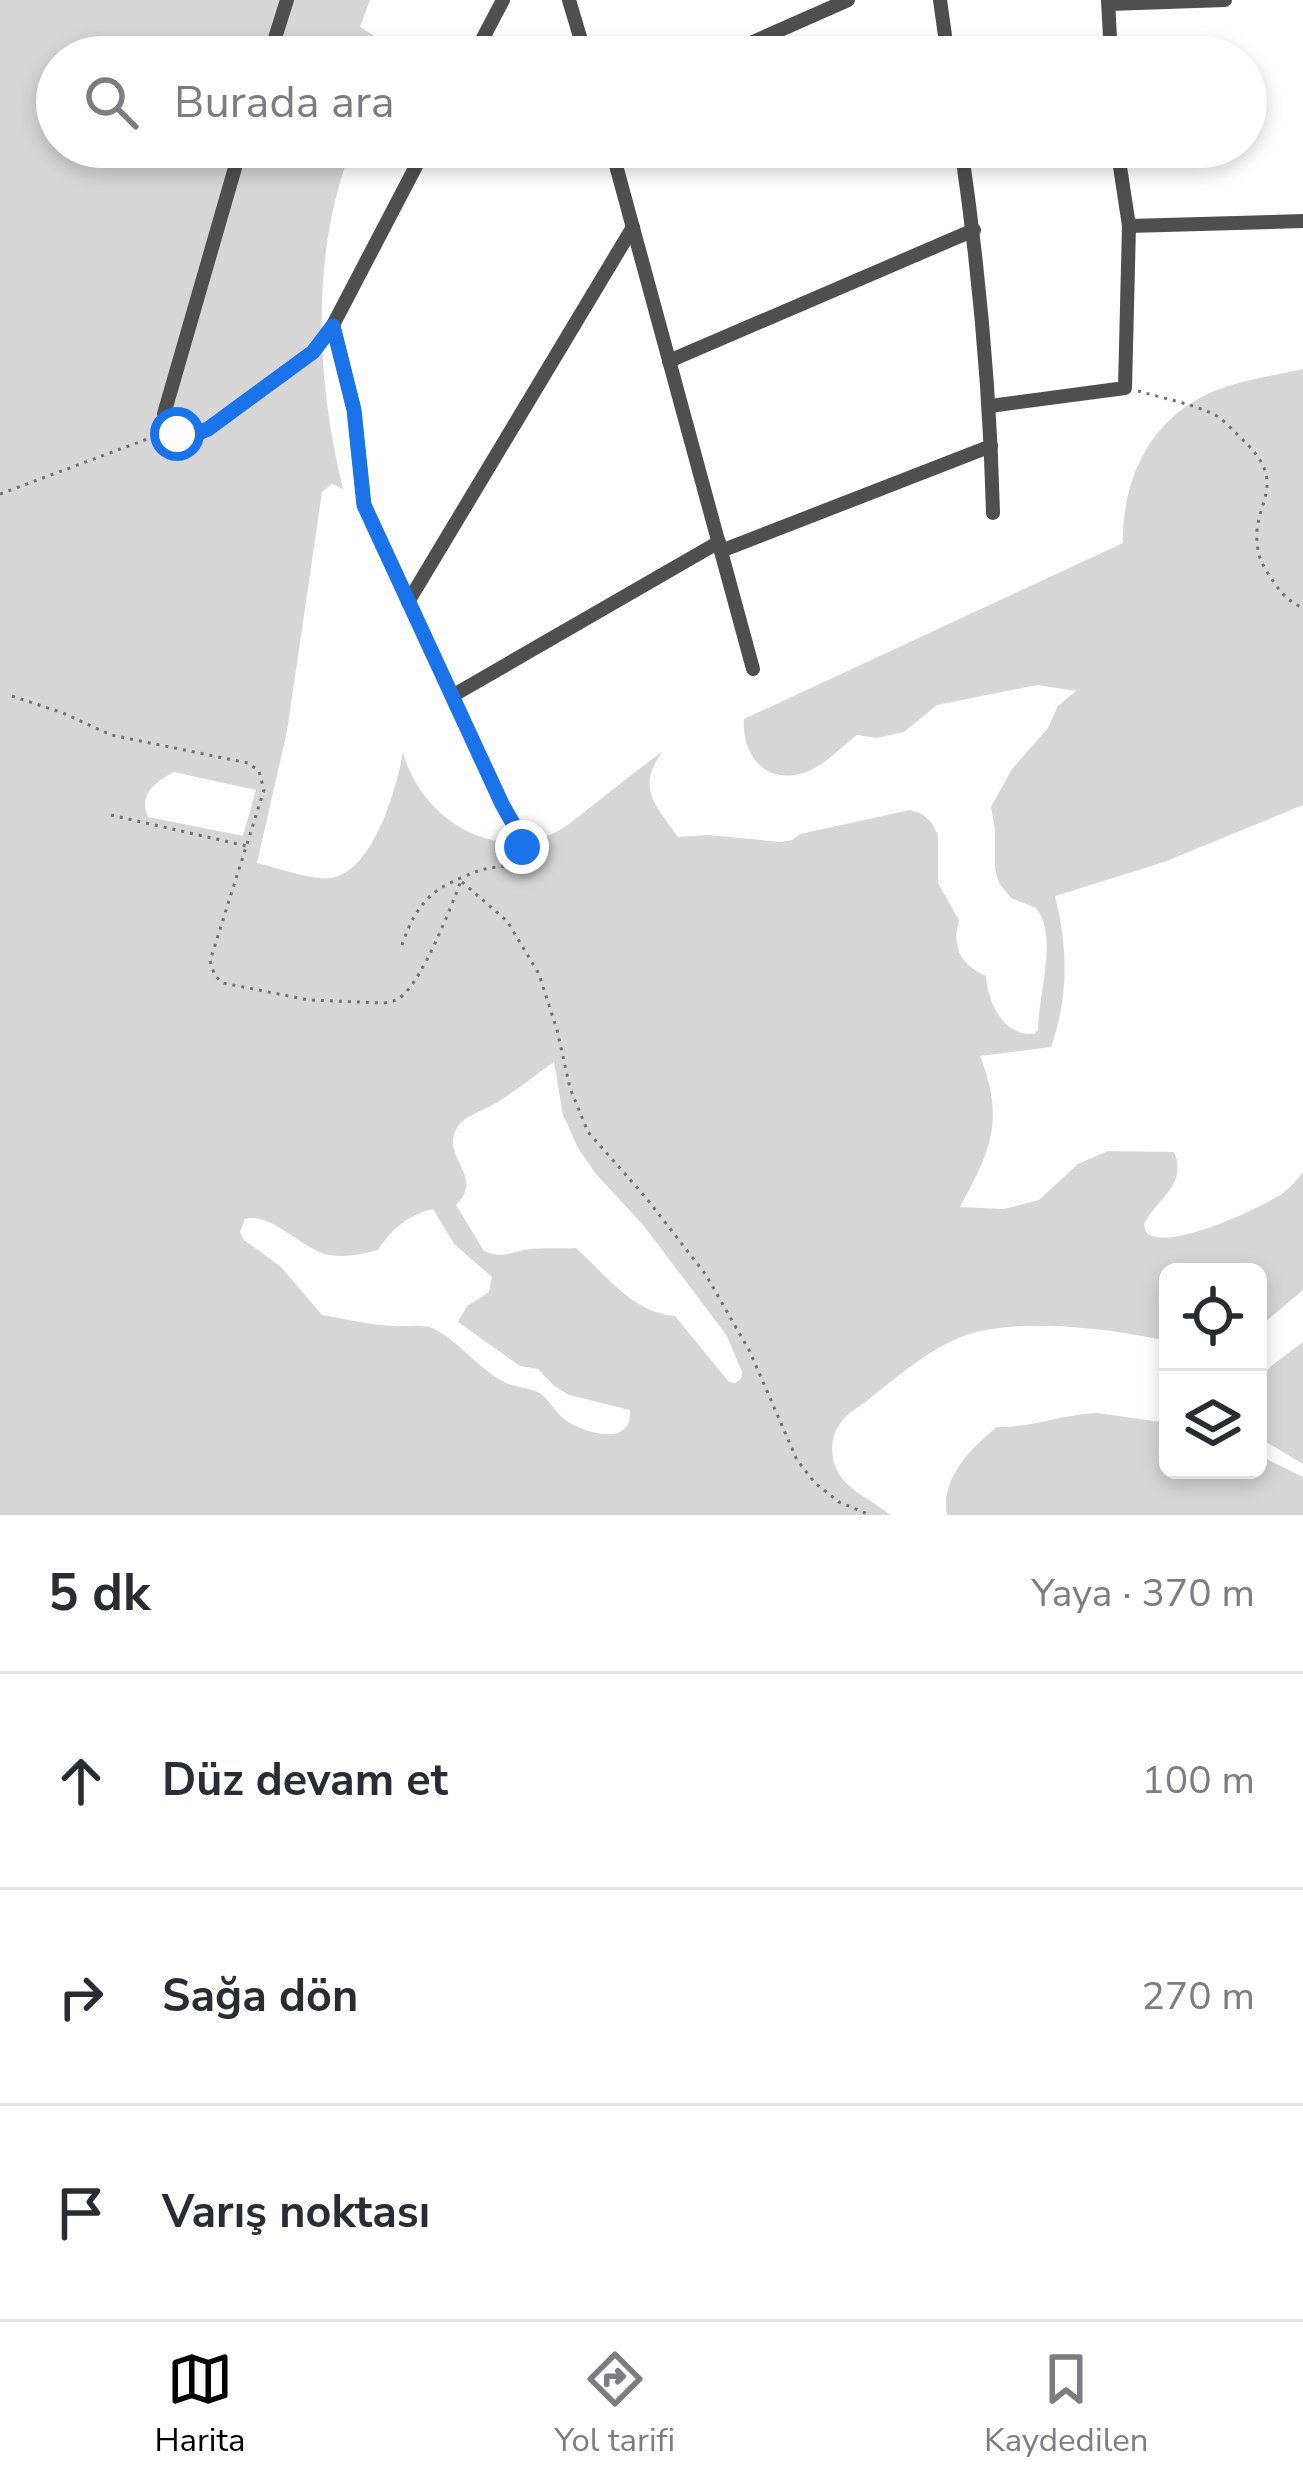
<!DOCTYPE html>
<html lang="tr">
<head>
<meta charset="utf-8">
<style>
	body { margin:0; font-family:"Nunito Sans",sans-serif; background:#f2f2f3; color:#2b2b33 }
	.controls { position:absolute; right:36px; bottom:36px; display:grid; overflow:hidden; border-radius:18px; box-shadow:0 6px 18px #0003 }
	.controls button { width:108px; height:108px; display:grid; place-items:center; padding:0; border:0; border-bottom:3px solid #e1e1e2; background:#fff; color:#2b2b33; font:60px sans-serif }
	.stop { position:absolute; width:36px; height:36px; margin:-27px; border:9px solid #1a73e8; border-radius:50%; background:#fff }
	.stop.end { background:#1a73e8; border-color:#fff; box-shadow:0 3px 12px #0008 }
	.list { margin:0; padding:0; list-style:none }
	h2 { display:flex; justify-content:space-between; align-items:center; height:156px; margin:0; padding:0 48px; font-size:51px }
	h2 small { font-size:39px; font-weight:400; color:#7c7c81 }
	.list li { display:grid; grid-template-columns:78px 1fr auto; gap:36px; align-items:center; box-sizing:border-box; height:216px; padding:0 48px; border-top:3px solid #e1e1e2 }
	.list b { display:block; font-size:45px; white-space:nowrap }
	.list em { font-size:39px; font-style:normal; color:#7c7c81 }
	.icon { flex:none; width:66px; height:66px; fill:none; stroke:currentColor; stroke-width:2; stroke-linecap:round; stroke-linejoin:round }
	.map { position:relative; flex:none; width:1303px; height:1515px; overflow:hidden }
	.search { position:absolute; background:#fff; box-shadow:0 6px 18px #0003; left:36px; right:36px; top:36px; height:132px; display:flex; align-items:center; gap:30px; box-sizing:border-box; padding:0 42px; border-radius:66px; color:#7c7c81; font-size:45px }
	.sheet { height:804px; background:#fff }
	nav { display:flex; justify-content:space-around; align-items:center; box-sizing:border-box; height:168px; border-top:3px solid #e1e1e2; background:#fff; font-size:33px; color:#7c7c81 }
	nav a { display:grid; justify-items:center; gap:6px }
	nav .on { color:#000 }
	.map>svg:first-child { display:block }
</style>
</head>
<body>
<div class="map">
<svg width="1303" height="1515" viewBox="0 0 1303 1515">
	<rect width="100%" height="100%" fill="#fff"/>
	<!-- green -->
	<g fill="#d6d6d6" fill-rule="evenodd">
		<path d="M0,0H370L360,27L392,47L388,57H57V147H352C310,254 316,379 343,489L332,484L322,492L287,731L257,863C275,867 313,881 331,878C373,872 397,788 403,752C420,817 493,865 558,831C571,824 583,812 596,803C618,785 641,768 663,751C635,787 656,806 678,837L708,835L781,842L792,840L800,834L910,810L922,814L931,822L938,835V883L959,920C951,947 961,965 986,976C988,1003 1003,1036 1034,1034L1038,1030C1038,994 1059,936 1036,908L1011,898L999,883L995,869V830L991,807L1012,769L1048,728L1058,706L1076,691L1037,685L937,705L904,732L877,738L857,735C842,746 828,762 811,770C770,789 741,758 744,719L1123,543C1122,478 1151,418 1212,392C1240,380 1273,376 1303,369V805L1164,862L1055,896C1068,949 1069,995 1051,1047L980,1056C1005,1120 991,1150 960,1207L1004,1209L1039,1200L1078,1164L1108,1151L1174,1152C1188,1185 1157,1198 1144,1224C1145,1227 1145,1230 1147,1233C1168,1252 1263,1207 1283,1193C1291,1187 1297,1180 1303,1172V1290L1258,1328V1272H1168V1341C1112,1329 1042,1320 985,1330C941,1338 902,1373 868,1400C859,1407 846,1414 840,1424C831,1436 830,1454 836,1468C845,1490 873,1500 890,1515H0ZM174,772L256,790L243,836L148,817C138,795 155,782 174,772ZM554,1062L563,1115L578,1148L596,1174L644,1226L727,1336L742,1372L741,1379L735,1383L729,1382L675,1316C633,1313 606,1275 576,1248C560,1249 540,1247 524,1250C507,1254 501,1258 484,1251L456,1205C486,1175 438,1157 458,1126C464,1118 474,1114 482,1110C510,1097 529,1079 554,1062ZM433,1209L454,1244L492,1277L489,1292L467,1306L458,1322L520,1366L538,1369L553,1385L569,1395L630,1410C633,1447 586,1434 567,1421C556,1414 551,1402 541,1394C532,1388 517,1388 506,1383C479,1370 456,1338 432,1328C422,1324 406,1327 395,1326C370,1325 346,1319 322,1315L281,1267L244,1240L240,1232L245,1219C273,1212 300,1249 330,1255C346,1258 362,1254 378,1250C391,1229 408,1215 433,1209Z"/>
		<path d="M1303,1342V1464L1258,1437V1383L1271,1366Z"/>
		<path d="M1097,1413L1168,1423V1470H1258V1455L1303,1477V1515H947C940,1479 971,1448 997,1427C1032,1428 1063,1414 1097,1413Z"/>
	</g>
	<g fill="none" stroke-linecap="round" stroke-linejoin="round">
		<!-- path -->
		<g stroke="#717171" stroke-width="3" stroke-dasharray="3 6" stroke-linecap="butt">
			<path d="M1138,391C1162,398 1189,403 1211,413C1222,417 1231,429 1240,437C1294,487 1249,501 1258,550C1260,563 1268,573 1275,584C1283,595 1290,602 1303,608"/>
			<path d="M0,494L158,435"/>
			<path d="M12,696L63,713L111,735L248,763L259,771L264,790L210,961L215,976L223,983L309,1000L384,1003C393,1001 396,1001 402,996C424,977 450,909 461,881"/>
			<path d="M111,815L247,846"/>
			<path d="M462,882L507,921L539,974L557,1030L570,1088L588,1132L647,1199L706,1275L750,1352L797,1460L815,1483L839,1502L870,1515"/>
			<path d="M402,945C409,924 419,903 438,890C444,885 473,872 481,870C503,864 521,871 522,842L509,816"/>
		</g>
		<!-- minor -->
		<g stroke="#4f4f4f" stroke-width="14">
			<path d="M569,0L586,57"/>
			<path d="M940,0L948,57"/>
			<path d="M1108,0L1111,57"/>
			<path d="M1109,4L1225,0"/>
			<path d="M269,57L287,0"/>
			<path d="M473,57L503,0"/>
			<path d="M719,57L848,0"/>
			<path d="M241,147L164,414L167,426L183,435L208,429L313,352L333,325L426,147"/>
			<path d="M611,147L753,669"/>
			<path d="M961,147C979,269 990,390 993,513"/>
			<path d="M1129,226L1303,221"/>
			<path d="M333,325L354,410L364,505L502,804"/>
			<path d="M669,361L974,230"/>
			<path d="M990,406L1125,388L1129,226L1117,147"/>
			<path d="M721,551L991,446"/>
			<path d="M408,602L633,227"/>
			<path d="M452,696L719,542"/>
		</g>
	</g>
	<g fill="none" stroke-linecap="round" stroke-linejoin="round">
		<!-- route -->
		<path stroke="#1a73e8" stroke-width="15" d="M177,434H196L208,429L313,352L333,326L354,410L364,505L502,804L520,836L522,847"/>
	</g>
</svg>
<div class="controls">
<button><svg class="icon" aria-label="locate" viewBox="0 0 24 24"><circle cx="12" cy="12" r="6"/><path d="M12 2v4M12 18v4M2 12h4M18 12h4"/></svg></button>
<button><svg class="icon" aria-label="layers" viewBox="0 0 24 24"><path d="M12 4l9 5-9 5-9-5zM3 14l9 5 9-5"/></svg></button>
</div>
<div class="stop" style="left:177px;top:434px"></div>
<div class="stop end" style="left:522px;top:847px"></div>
<div class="search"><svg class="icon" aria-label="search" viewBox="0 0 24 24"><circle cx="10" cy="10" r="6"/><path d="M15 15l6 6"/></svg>Burada ara</div>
</div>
<section class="sheet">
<h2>5 dk<small>Yaya · 370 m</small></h2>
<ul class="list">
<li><svg class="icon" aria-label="ahead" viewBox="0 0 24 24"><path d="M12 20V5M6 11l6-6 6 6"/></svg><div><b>Düz devam et</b></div><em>100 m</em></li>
<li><svg class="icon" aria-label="right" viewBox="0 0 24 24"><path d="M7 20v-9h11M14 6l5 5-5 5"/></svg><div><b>Sağa dön</b></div><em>270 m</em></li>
<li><svg class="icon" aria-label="arrive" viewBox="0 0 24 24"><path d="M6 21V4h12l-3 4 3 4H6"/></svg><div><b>Varış noktası</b></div></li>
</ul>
</section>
<nav>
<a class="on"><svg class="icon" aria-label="map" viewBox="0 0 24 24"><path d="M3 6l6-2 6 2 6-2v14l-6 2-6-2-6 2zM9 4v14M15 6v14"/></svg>Harita</a>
<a><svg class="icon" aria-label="directions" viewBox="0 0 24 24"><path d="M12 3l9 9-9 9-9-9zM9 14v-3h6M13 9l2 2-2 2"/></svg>Yol tarifi</a>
<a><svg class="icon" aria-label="saved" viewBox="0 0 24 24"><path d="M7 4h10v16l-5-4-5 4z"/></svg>Kaydedilen</a>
</nav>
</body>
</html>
